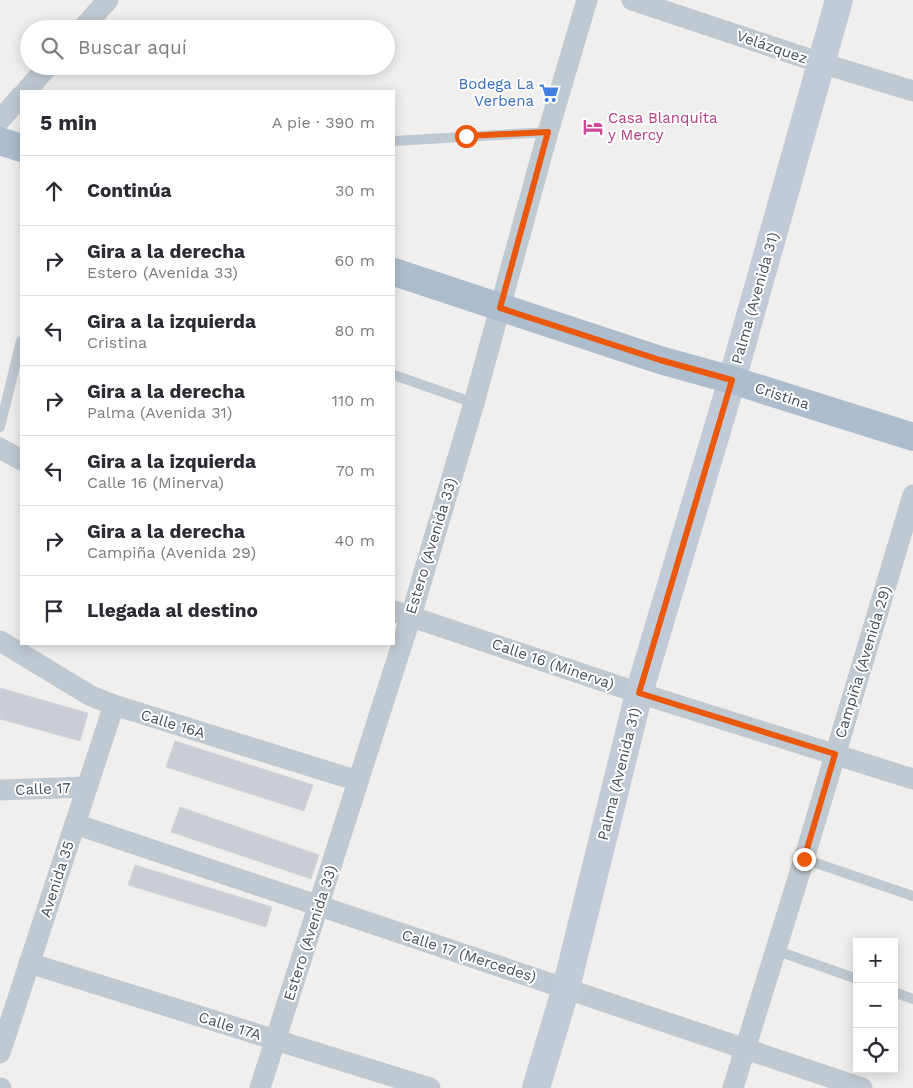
<!DOCTYPE html>
<html lang="es">
<head>
<meta charset="utf-8">
<style>
	body { margin:0; font-family:"Work Sans",sans-serif; background:#f7f7f7; color:#2b2b33 }
	.controls { position:absolute; right:15px; bottom:15px; display:grid; overflow:hidden; border-radius:0px; box-shadow:0 2px 12px #0003 }
	.controls button { width:45px; height:45px; display:grid; place-items:center; padding:0; border:0; border-bottom:1px solid #e1e1e2; background:#fff; color:#2b2b33; font:25px sans-serif }
	.stop { position:absolute; width:15px; height:15px; margin:-11px; border:4px solid #ea580c; border-radius:50%; background:#fff }
	.stop.end { background:#ea580c; border-color:#fff; box-shadow:0 1px 5px #0008 }
	.list { margin:0; padding:0; list-style:none }
	h2 { display:flex; justify-content:space-between; align-items:center; height:65px; margin:0; padding:0 20px; font-size:21px }
	h2 small { font-size:16px; font-weight:400; color:#7c7c81 }
	.list li { display:grid; grid-template-columns:32px 1fr auto; gap:15px; align-items:center; box-sizing:border-box; height:70px; padding:0 20px; border-top:1px solid #e1e1e2 }
	.list b { display:block; font-size:19px; white-space:nowrap }
	.list p { margin:0; font-size:16px; white-space:nowrap; color:#7c7c81 }
	.list em { font-size:16px; font-style:normal; color:#7c7c81 }
	.icon { flex:none; width:28px; height:28px; fill:none; stroke:currentColor; stroke-width:2; stroke-linecap:round; stroke-linejoin:round }
	.map { position:relative; flex:none; width:913px; height:1088px; overflow:hidden }
	.search { position:absolute; background:#fff; box-shadow:0 2px 12px #0003; left:20px; top:20px; width:375px; height:55px; display:flex; align-items:center; gap:12px; box-sizing:border-box; padding:0 18px; border-radius:28px; color:#7c7c81; font-size:19px }
	.panel { position:absolute; background:#fff; box-shadow:0 2px 12px #0003; left:20px; top:90px; width:375px; height:555px; border-radius:0px }
	.map>svg:first-child { display:block }
</style>
</head>
<body>
<div class="map">
<svg width="913" height="1088" viewBox="0 0 913 1088">
	<rect width="100%" height="100%" fill="#f1efee"/>
	<!-- building -->
	<g fill="#cacdd4" stroke="#d2d4da">
		<path d="M0,688L88,713L80,741L0,719Z"/>
		<path d="M175,741L313,785L304,811L166,767Z"/>
		<path d="M180,807L319,855L311,879L171,832Z"/>
		<path d="M135,865L272,907L266,927L128,885Z"/>
	</g>
	<g fill="none" stroke-linecap="round" stroke-linejoin="round">
		<!-- lane -->
		<g stroke="#bfc9d1" stroke-width="10">
			<path d="M394,141L548,132"/>
			<path d="M394,375L474,403"/>
			<path d="M0,427L21,341"/>
			<path d="M804,859L913,896"/>
			<path d="M775,950L857,979"/>
			<path d="M894,992L913,999"/>
		</g>
		<!-- street -->
		<g stroke="#bfc9d1" stroke-width="21">
			<path d="M632,0L821,63L913,91"/>
			<path d="M82,29L108,0"/>
			<path d="M26,91L48,66"/>
			<path d="M0,120L21,96"/>
			<path d="M0,448L21,460"/>
			<path d="M394,611L639,693L913,779"/>
			<path d="M0,641L91,696L114,705L358,781"/>
			<path d="M0,790L87,787"/>
			<path d="M75,824L862,1088"/>
			<path d="M29,963L430,1088"/>
			<path d="M0,1053L114,705"/>
			<path d="M0,1088H1"/>
			<path d="M260,1088L411,616L474,403L548,132L587,0"/>
			<path d="M733,1088L804,859L913,495"/>
		</g>
		<!-- secondary -->
		<path stroke="#c1cbd8" stroke-width="28" d="M536,1088L566,988L639,693L732,380L839,0"/>
		<!-- primary -->
		<g stroke="#adbdce" stroke-width="28">
			<path d="M0,141L21,148"/>
			<path d="M394,272L660,360L732,380L913,437"/>
		</g>
	</g>
	<g fill="none" stroke-linecap="round" stroke-linejoin="round">
		<!-- route -->
		<path stroke="#ea580c" stroke-width="6" d="M466,136L548,132L500,308L660,360L732,380L639,693L835,754L804,859"/>
	</g>
	<!-- icons -->
	<defs>
		<symbol id="supermarket-bare" viewBox="-9 -9 18 18"><path d="M-6-5.5h2.5l.6 2H6L4.5 2H-2.5L-4.4-4H-6ZM-1.5 3.2a1.3 1.3 0 1 0 .1 0ZM3 3.2a1.3 1.3 0 1 0 .1 0Z" fill="#3f7fe0" stroke="#fff" stroke-width="2.5" paint-order="stroke"/></symbol>
		<symbol id="hotel-bare" viewBox="-9 -9 18 18"><path d="M-6-4.5h1.5V1H6V5H4.5V3h-9V5H-6ZM-4 0a1.8 1.8 0 1 1 3.6 0ZM.5 0V-2.5h3Q6-2.5 6 0Z" fill="#d1479c" stroke="#fff" stroke-width="2.5" paint-order="stroke"/></symbol>
	</defs>
	<g fill-rule="evenodd">
		<use href="#supermarket-bare" x="535" y="79" width="28" height="28"/>
		<use href="#hotel-bare" x="579" y="113" width="28" height="28"/>
	</g>
	<g text-anchor="middle" dominant-baseline="central" stroke-width="4" stroke-linejoin="round" paint-order="stroke">
		<!-- street labels -->
		<g font-size="15" fill="#46515d" stroke="#fff">
			<text transform="translate(772 47) rotate(19)">Velázquez</text>
			<text transform="translate(755 298) rotate(-74)">Palma (Avenida 31)</text>
			<text transform="translate(782 396) rotate(18)">Cristina</text>
			<text transform="translate(431 546) rotate(-73)">Estero (Avenida 33)</text>
			<text transform="translate(863 662) rotate(-73)">Campiña (Avenida 29)</text>
			<text transform="translate(553 664) rotate(19)">Calle 16 (Minerva)</text>
			<text transform="translate(173 724) rotate(17)">Calle 16A</text>
			<text transform="translate(619 774) rotate(-76)">Palma (Avenida 31)</text>
			<text transform="translate(43 789) rotate(-2)">Calle 17</text>
			<text transform="translate(57 879) rotate(-72)">Avenida 35</text>
			<text transform="translate(310 933) rotate(-72)">Estero (Avenida 33)</text>
			<text transform="translate(469 956) rotate(18)">Calle 17 (Mercedes)</text>
			<text transform="translate(230 1026) rotate(17)">Calle 17A</text>
		</g>
		<!-- shop labels -->
		<g font-size="15" fill="#366cbe" stroke="#fff" text-anchor="end">
			<text x="534" y="84">Bodega La<tspan x="534" dy="17">Verbena</tspan></text>
		</g>
		<!-- hotel labels -->
		<g font-size="15" fill="#b23c85" stroke="#fff" text-anchor="start">
			<text x="608" y="118">Casa Blanquita<tspan x="608" dy="17">y Mercy</tspan></text>
		</g>
	</g>
</svg>
<div class="controls">
<button>+</button>
<button>−</button>
<button><svg class="icon" aria-label="locate" viewBox="0 0 24 24"><circle cx="12" cy="12" r="6"/><path d="M12 2v4M12 18v4M2 12h4M18 12h4"/></svg></button>
</div>
<div class="stop" style="left:466px;top:136px"></div>
<div class="stop end" style="left:804px;top:859px"></div>
<div class="search"><svg class="icon" aria-label="search" viewBox="0 0 24 24"><circle cx="10" cy="10" r="6"/><path d="M15 15l6 6"/></svg>Buscar aquí</div>
<section class="panel">
<h2>5 min<small>A pie · 390 m</small></h2>
<ul class="list">
<li><svg class="icon" aria-label="ahead" viewBox="0 0 24 24"><path d="M12 20V5M6 11l6-6 6 6"/></svg><div><b>Continúa</b></div><em>30 m</em></li>
<li><svg class="icon" aria-label="right" viewBox="0 0 24 24"><path d="M7 20v-9h11M14 6l5 5-5 5"/></svg><div><b>Gira a la derecha</b><p>Estero (Avenida 33)</p></div><em>60 m</em></li>
<li><svg class="icon" aria-label="left" viewBox="0 0 24 24"><path d="M17 20v-9H6M10 6l-5 5 5 5"/></svg><div><b>Gira a la izquierda</b><p>Cristina</p></div><em>80 m</em></li>
<li><svg class="icon" aria-label="right" viewBox="0 0 24 24"><path d="M7 20v-9h11M14 6l5 5-5 5"/></svg><div><b>Gira a la derecha</b><p>Palma (Avenida 31)</p></div><em>110 m</em></li>
<li><svg class="icon" aria-label="left" viewBox="0 0 24 24"><path d="M17 20v-9H6M10 6l-5 5 5 5"/></svg><div><b>Gira a la izquierda</b><p>Calle 16 (Minerva)</p></div><em>70 m</em></li>
<li><svg class="icon" aria-label="right" viewBox="0 0 24 24"><path d="M7 20v-9h11M14 6l5 5-5 5"/></svg><div><b>Gira a la derecha</b><p>Campiña (Avenida 29)</p></div><em>40 m</em></li>
<li><svg class="icon" aria-label="arrive" viewBox="0 0 24 24"><path d="M6 21V4h12l-3 4 3 4H6"/></svg><div><b>Llegada al destino</b></div></li>
</ul>
</section>
</div>
</body>
</html>
